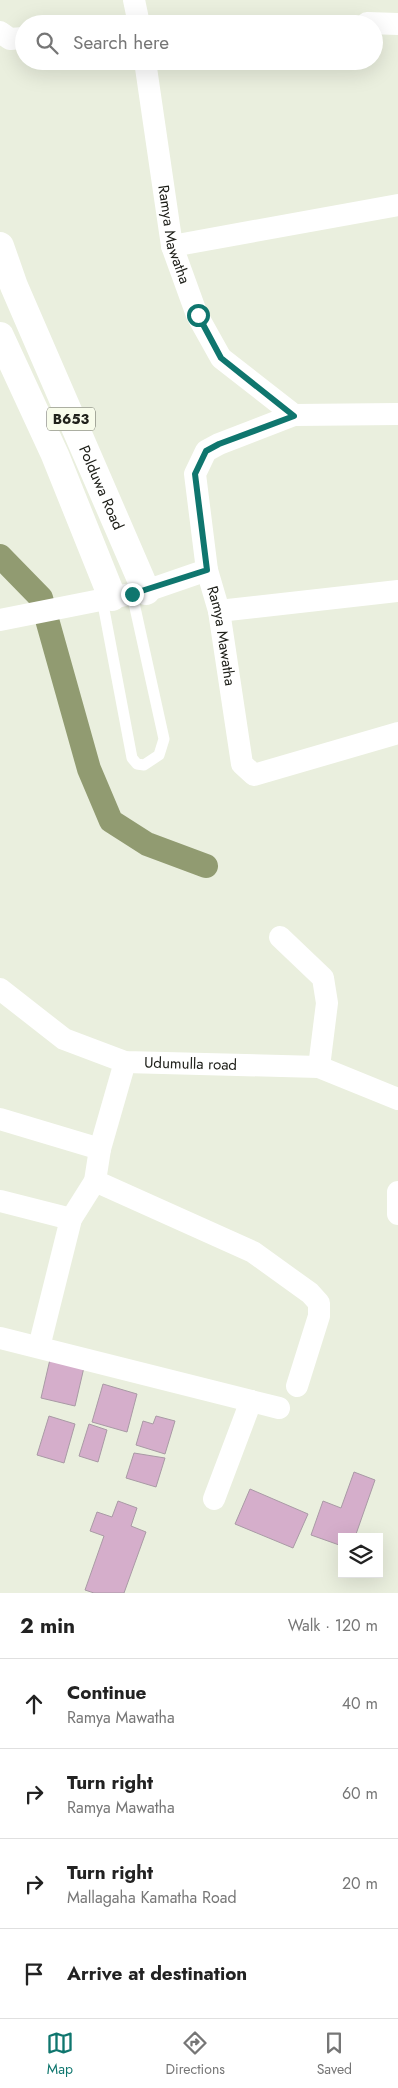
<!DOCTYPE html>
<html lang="en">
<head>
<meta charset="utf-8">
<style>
	body { margin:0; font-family:Jost,sans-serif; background:#f6f6f6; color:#222 }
	.controls { position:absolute; right:15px; bottom:15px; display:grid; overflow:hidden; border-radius:0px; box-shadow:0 5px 20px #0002 }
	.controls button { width:45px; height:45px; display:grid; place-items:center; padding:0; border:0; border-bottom:1px solid #e0e0e0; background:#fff; color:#222; font:25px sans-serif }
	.stop { position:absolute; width:15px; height:15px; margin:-11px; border:4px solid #0f766e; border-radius:50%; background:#fff }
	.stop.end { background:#0f766e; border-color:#fff; box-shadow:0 1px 5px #0008 }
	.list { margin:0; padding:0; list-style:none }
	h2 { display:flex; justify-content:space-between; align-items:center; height:65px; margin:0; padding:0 20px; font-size:21px }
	h2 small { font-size:16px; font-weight:400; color:#767676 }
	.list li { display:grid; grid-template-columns:32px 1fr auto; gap:15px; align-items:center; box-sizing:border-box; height:90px; padding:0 20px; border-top:1px solid #e0e0e0 }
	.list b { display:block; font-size:19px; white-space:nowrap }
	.list p { margin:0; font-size:16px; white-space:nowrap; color:#767676 }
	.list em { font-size:16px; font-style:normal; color:#767676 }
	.icon { flex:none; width:28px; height:28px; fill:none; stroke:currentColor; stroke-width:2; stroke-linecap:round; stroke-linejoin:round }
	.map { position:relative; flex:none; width:398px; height:1593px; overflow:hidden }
	.search { position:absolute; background:#fff; box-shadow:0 5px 20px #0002; left:15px; right:15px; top:15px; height:55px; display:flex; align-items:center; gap:12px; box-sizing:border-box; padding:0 18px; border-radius:28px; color:#767676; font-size:19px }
	.sheet { height:425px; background:#fff }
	nav { display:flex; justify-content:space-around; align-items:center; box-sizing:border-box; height:70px; border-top:1px solid #e0e0e0; background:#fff; font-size:14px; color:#767676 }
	nav a { display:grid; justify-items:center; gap:2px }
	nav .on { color:#0f766e }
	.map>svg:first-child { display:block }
</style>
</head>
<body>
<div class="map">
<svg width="398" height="1593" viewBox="0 0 398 1593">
	<rect width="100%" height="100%" fill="#eaefde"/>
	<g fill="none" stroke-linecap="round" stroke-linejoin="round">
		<!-- canal -->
		<path stroke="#919b71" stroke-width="24" d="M0,556L41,598L89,769L111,821L147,844L206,866"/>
	</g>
	<!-- building -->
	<g fill="#d5aecb" stroke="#a99aa5">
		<path d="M51,1355L85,1363L75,1406L41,1398Z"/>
		<path d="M103,1384L137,1394L127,1432L92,1422Z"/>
		<path d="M49,1416L75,1424L64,1463L37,1455Z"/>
		<path d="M156,1416L175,1421L165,1454L136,1445L143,1421L153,1424Z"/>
		<path d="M89,1424L107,1430L98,1462L79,1456Z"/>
		<path d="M134,1453L165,1458L156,1487L126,1478Z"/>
		<path d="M354,1472L375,1480L355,1537H342V1546L311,1535L323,1501L341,1508Z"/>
		<path d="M250,1489L308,1514L293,1548L235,1524Z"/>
		<path d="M118,1501L137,1508L131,1526L146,1532L124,1593H94L85,1590L104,1536L90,1531L97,1512L112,1517Z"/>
	</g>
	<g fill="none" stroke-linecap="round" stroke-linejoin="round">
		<!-- lane -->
		<path stroke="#fff" stroke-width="11" d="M102,599L132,758L137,764L144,765L159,755L164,739L132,594"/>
		<!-- street -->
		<g stroke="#fff" stroke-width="22">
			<path d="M134,0L139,24"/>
			<path d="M367,23L398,24"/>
			<path d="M0,32L10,39L24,38"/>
			<path id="s1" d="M145,61L172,246L197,315L221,358L294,415"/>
			<path d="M172,246L398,205"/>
			<path id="s2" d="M398,414L294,415L219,444L206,451L195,474L207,570L219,611L242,764L254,775L398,733"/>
			<path d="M219,611L398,591"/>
			<path d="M0,620L146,591L207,570"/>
			<path d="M280,937L323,978L327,1003L319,1067"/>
			<path id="s3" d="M0,989L64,1039L125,1062L319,1067L398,1099"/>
			<path d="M0,1119L100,1149"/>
			<path d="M95,1181L253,1252L310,1293L319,1303V1316L297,1386"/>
			<path d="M398,1192V1214"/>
			<path d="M0,1201L71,1219"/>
			<path d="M0,1338L251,1401L214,1499"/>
			<path d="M39,1347L71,1219L95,1181L100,1149L125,1062"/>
			<path d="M251,1401L279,1408"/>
		</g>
		<!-- primary -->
		<g stroke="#fff" stroke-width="28">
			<path id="s4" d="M0,246L14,286L146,591"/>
			<path d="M0,336L55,455L112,597"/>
		</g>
	</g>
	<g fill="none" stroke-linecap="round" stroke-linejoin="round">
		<!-- route -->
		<path stroke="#0f766e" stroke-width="6" d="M132,594L207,570L195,474L206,451L219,444L294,416L221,358L198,315"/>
	</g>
	<g text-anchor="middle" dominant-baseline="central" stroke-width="4" stroke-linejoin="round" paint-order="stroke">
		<!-- shield labels -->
		<rect fill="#f8fceb" stroke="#616359" stroke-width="1" x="47" y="407.5" width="48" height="23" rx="4"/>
		<g font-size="14" font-weight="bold" fill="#20211b">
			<text x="71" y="419">B653</text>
		</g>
		<!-- street labels -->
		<g font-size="15" fill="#20211b" stroke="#f8fceb">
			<text stroke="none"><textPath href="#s1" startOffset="176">Ramya Mawatha</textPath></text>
			<text stroke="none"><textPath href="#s4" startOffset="262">Polduwa Road</textPath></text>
			<text stroke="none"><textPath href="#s2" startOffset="389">Ramya Mawatha</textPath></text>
			<text stroke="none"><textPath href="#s3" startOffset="212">Udumulla road</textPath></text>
		</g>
	</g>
</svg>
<div class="controls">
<button><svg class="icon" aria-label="layers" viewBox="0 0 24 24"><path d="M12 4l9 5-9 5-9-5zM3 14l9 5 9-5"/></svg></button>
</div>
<div class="stop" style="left:198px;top:315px"></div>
<div class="stop end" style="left:132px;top:594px"></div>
<div class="search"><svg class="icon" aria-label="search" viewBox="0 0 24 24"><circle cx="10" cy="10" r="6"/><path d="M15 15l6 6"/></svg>Search here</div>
</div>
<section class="sheet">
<h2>2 min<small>Walk · 120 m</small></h2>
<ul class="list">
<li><svg class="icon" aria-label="ahead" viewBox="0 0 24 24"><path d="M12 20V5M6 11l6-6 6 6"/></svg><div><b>Continue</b><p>Ramya Mawatha</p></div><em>40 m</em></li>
<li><svg class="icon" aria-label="right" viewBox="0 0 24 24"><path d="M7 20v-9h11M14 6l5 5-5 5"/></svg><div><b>Turn right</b><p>Ramya Mawatha</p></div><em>60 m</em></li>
<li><svg class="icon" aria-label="right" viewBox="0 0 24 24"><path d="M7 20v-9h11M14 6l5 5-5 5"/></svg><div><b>Turn right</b><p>Mallagaha Kamatha Road</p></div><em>20 m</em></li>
<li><svg class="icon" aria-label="arrive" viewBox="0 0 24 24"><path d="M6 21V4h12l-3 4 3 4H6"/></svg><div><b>Arrive at destination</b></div></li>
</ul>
</section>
<nav>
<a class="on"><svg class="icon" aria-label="map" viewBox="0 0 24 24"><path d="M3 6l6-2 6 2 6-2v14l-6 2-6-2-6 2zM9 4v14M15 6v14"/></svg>Map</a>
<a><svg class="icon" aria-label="directions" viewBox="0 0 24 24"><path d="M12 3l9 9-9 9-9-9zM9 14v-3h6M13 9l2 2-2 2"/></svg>Directions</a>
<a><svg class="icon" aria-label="saved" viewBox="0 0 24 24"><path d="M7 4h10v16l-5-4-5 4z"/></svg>Saved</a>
</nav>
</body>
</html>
